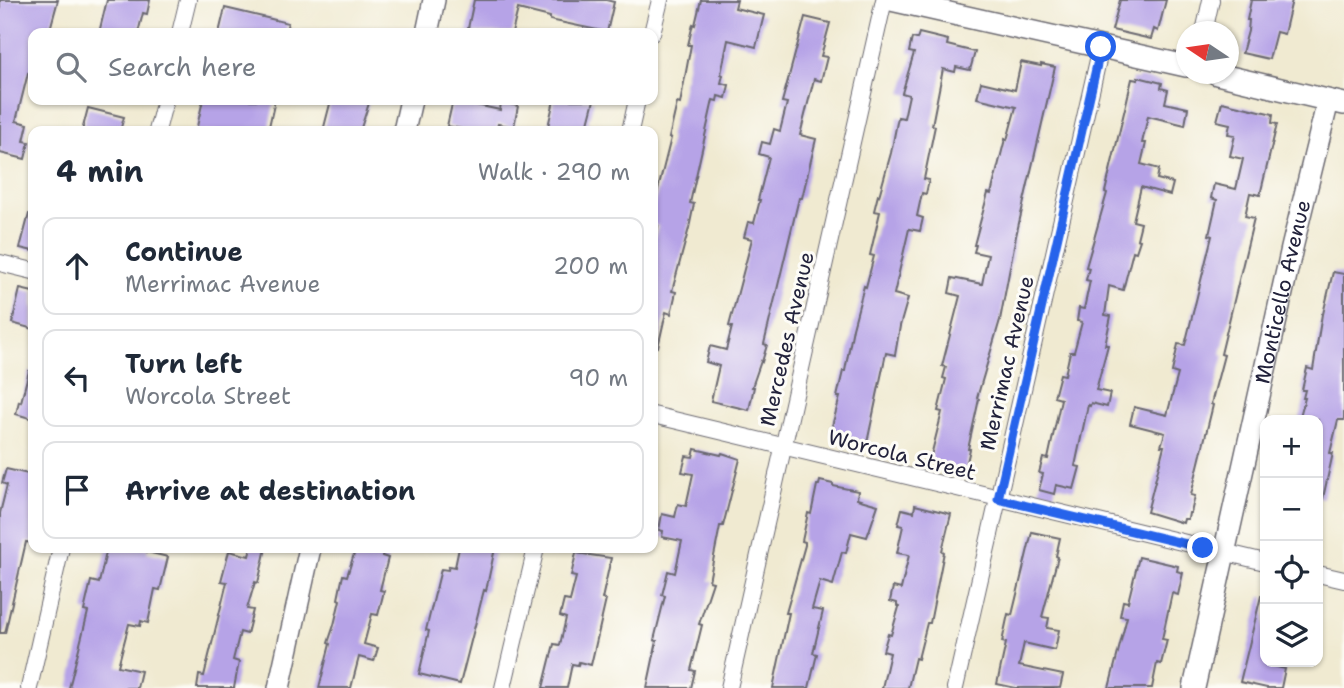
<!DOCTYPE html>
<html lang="en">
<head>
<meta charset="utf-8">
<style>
	body { margin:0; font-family:"Shantell Sans",sans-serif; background:#f2f2f3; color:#1f2937 }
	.controls { position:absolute; right:21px; bottom:21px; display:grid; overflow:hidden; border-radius:14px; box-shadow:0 2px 5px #0004 }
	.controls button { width:63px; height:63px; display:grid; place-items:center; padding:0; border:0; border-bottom:2px solid #e0e1e3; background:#fff; color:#1f2937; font:35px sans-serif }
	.compass { position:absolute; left:1176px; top:21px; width:63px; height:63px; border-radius:50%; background:#fff; box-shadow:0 2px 5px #0004; rotate:283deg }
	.stop { position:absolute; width:21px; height:21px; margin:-16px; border:5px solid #2563eb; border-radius:50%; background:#fff }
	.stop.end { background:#2563eb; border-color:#fff; box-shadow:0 2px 7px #0008 }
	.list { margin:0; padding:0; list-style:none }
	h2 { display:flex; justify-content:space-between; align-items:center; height:91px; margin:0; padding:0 28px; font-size:30px }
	h2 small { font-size:23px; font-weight:400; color:#747a83 }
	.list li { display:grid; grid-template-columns:46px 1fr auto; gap:21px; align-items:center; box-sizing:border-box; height:98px; margin:0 14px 14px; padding:0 14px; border:2px solid #e0e1e3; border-radius:14px }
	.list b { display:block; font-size:26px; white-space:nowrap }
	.list p { margin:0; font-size:23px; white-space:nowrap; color:#747a83 }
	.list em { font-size:23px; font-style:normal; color:#747a83 }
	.icon { flex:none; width:38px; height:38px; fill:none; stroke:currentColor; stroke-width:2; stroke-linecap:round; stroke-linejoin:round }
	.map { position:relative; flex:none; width:1344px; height:688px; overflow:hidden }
	.search { position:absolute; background:#fff; box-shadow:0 2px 5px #0004; left:28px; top:28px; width:630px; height:77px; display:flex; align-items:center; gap:18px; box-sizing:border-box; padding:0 24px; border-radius:14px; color:#747a83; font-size:26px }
	.panel { position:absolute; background:#fff; box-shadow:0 2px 5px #0004; left:28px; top:126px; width:630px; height:427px; border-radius:14px }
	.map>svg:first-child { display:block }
</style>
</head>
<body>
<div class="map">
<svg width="1344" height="688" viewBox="0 0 1344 688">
	<rect width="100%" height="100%" fill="#fdfcf7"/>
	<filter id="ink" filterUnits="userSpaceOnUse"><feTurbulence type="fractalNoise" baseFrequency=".0143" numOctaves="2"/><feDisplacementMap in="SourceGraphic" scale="14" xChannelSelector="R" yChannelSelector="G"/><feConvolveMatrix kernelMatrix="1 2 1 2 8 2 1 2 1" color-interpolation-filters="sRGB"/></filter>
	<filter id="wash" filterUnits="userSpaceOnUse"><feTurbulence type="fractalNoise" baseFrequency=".00686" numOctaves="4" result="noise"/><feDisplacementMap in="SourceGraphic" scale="28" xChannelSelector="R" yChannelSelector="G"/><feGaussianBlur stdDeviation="1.57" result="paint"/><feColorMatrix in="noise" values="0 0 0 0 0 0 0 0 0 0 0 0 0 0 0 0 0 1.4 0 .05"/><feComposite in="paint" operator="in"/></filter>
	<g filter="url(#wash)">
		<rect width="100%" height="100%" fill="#f0ead1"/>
		<g id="blocks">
			<!-- building -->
			<g fill="#b6a3e7">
				<path d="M0,0H58L49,33H33V74L28,73L16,121L28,124L24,141L29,142L25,159L0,153Z"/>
				<path d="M107,0H150L147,14L143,13L138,33H99Z"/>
				<path d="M474,0H606L614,2L607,32L550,20V17L518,9L512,33H467Z"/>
				<path d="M701,0H737L735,8L764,15L756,47L728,40L721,74L723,75L721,83L729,85L726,98L718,96L717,101L713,100L690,203L694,204L689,228L672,291L676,292L671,314L666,312L658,347L653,346V244L658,226L653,225V209L671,138H669L677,103L680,104L691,45H688L693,24L695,25Z"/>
				<path d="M1120,0H1166L1158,31L1154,29L1151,39L1112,30Z"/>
				<path d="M1251,0H1292L1284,34L1276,32L1269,59L1242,53L1248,31L1249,20H1247Z"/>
				<path d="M225,8L288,23L285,33H219Z"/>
				<path d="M805,17L830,23L821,56L827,57L821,81L814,79L800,135L816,139L802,198H799L764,344L767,345L762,362L761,361L752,387H754L749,410L711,401L719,366L706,362L710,346L726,350L732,327L729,326L752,239L744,237L748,222L754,223L760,200H758L769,157L759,154L762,142L770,144L774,129L780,131L787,103L782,102Z"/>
				<path d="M919,33L948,40L947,45L975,52L970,70L956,67L955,72L943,69L932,125L935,126L924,179L929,180L926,194L922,193L917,216L923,218L920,231L909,229L894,294L908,298L900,326L895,355L886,353L867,443L830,433L840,397H837L843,371H845L853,328L864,286L866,287L874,256L870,255L880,212L874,211L878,195L879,196L891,153L898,117L904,118L909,95L902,93L914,53L909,52L912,38L917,39Z"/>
				<path d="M1021,62L1041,66V64L1055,67L1016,236L1000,320L977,398L979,399L968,449H970L965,471L950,467L951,465L930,460L942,412L938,411L946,379L943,378L946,367L942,366L960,296L949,293L952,278L982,284L988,255L974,252L976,245H974L988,193L991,194L1005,139L1007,140L1016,107L977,98L981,82L1015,90Z"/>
				<path d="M1138,77L1162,83L1161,88L1168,90L1165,103L1188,108L1185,125L1148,116L1142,143H1146L1141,164L1159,169L1157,179L1173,183L1170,195L1141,187L1133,221L1141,223L1137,239L1140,240L1136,252L1133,251L1123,290L1109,286L1105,315L1111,316L1105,345H1108L1096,390L1110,393L1107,407L1091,403L1090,406L1088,405L1075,466L1080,467L1074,489L1056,485L1054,494L1039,490L1043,474L1039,473L1043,458L1048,459L1061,399L1054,397L1060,374L1065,375L1070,352H1074L1082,322L1077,321L1079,308L1084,309L1090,281L1086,280L1089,268L1086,267L1107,193L1105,192L1132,79L1138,80Z"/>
				<path d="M203,100H275L268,131H196Z"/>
				<path d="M331,100H370L360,131H323Z"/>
				<path d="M453,100L500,110L501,102L518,106L514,127L498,124L496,131H472L447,126Z"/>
				<path d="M554,100H594L586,131H547Z"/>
				<path d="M1222,102L1273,114L1272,123L1277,124L1260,195L1250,193L1245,216L1254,218L1221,354L1224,355L1211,404L1213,405L1191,495L1195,496L1191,513H1189L1188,519H1184L1183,523L1147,512L1164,446H1161L1165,433L1130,424L1134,407L1167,415L1178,374L1172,372L1178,344L1185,345L1212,236L1209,235L1217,200L1211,198L1214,184L1236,189L1243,159L1230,156L1235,135L1228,134L1230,124L1217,121Z"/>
				<path d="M88,108L124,117L120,131H82Z"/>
				<path d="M29,214H33V251L20,248Z"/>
				<path d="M1333,272L1344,274V420H1338L1330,453H1333L1323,498L1318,497V420H1299L1305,398H1303L1305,390H1302L1307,368L1313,370L1322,314H1323Z"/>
				<path d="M20,289L33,292V329L12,323Z"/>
				<path d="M29,371L33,372V419L16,414L19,401L21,402Z"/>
				<path d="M695,449L721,455L722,453L740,459L723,526H720L709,581L713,582L699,624L702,625L691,670L695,671L691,688H647L657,641L654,640L665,596L662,595L668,571L675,573L682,541L662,537L663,531L659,530L662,514L675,517L678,504L686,506L693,474L682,472L686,456L693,457Z"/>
				<path d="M6,469L33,475V537L32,543L26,542L5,633H0V513L7,485L2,483Z"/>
				<path d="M820,481L833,484V486L858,491L857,499L878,505L867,537L851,533L846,553L842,552L833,585L820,581L812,609L823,611L813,653L817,654L809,688H773L789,613H786L805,545V542L802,541L808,513L811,514L817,485H819Z"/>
				<path d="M915,505L951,514L942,551L944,552L930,623H927L918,659L915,658L908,688H882L890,653L883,651L888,634L891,635L899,607L897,606V603L890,601L893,587L901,589L909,555L897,553L903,526L898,525L902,509L914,512Z"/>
				<path d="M1032,532L1060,538L1056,556L1058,557L1042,617L1049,618L1047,628L1059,630L1055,650L1024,643L1019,666L1063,675L1060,688H1016L997,684L1006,643L1002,642L1008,614L1012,615Z"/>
				<path d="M107,548H148L147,552L168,557L160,590L155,589L148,623L141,621L140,626L129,624L118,666L141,671L137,688H69L88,612L84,611L91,581L99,583Z"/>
				<path d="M251,548H266L258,583L255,582L247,609L253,610L247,634L240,632L233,660L239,662L234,688H197L199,675L204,676L227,582L221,581L229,551L249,556Z"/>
				<path d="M356,548H369L383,551L382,556L388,558L380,590L384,591L378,615L372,614L364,644L378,648L374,661L359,657L351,688H319L330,644L328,643L334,625L340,600L338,599L343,575L347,576Z"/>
				<path d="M459,548H495L486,591L484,590L460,684L419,674L429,631L426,630L441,569L448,570L449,566L455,567Z"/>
				<path d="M576,553L611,558L602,599L606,600L591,665L579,662L578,665L572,664L567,688H543L554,644L560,645L566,618L560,616L564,600L570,601L576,577L571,576Z"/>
				<path d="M1139,557L1178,566L1177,571L1183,573L1178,595L1172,593L1162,639L1167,640L1161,664L1157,663L1152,688H1109L1127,617L1120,616L1123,601L1128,602Z"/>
				<path d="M1261,596H1265V664L1285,669L1281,688H1267L1240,682Z"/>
			</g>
		</g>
	</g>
	<g filter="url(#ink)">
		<use href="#blocks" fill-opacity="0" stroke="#6a6870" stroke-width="2"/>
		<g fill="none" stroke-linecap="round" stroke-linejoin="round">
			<defs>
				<g id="street">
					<path d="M1204,32L1211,0"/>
					<path d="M180,33L188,0"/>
					<path d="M652,33L660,0"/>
					<path d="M157,131L165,100"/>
					<path d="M630,131L637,100"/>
					<path d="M0,263L33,271"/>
					<path d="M653,415L1265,562"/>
					<path d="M1318,574L1344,580"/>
					<path d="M29,688L61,548"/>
					<path d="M503,688L536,548"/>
					<path d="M729,688L884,0"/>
					<path d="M955,688L1101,47"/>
				</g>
				<g id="secondary">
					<path d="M891,0L1186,66"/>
					<path d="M427,33L434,0"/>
					<path d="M1217,74L1344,104"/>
					<path d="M404,131L411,100"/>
					<path d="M279,688L310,548"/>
					<path id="s1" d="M1194,688L1292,248L1328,101"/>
				</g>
			</defs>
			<!-- street casing -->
			<use href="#street" stroke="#6a6870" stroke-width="18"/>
			<!-- secondary casing -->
			<use href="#secondary" stroke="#6a6870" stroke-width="24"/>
			<!-- street -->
			<use href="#street" stroke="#fff" stroke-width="16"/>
			<!-- secondary -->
			<use href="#secondary" stroke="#fff" stroke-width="21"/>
		</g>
	</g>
	<g fill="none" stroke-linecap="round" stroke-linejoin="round" filter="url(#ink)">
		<!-- route -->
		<path stroke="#2563eb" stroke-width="9" d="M1101,47L998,499L1203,548"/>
	</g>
	<g text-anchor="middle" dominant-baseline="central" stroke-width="6" stroke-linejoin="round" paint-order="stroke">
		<!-- street labels -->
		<g font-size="21" fill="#22223b" stroke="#fdfcf7">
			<text stroke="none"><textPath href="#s1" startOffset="406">Monticello Avenue</textPath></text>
			<text transform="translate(787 339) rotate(-77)">Mercedes Avenue</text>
			<text transform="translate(1007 363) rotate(-77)">Merrimac Avenue</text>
			<text transform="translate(902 455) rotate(14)">Worcola Street</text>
		</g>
	</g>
</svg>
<div class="controls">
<button>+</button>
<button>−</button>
<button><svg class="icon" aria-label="locate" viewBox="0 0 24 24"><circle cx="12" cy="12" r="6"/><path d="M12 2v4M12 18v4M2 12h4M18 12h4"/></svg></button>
<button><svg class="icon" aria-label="layers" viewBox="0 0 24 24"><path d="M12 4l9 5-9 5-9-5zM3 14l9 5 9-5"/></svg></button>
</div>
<svg class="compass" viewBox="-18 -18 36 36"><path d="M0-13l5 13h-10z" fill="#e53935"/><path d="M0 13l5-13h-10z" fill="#747a83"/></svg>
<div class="stop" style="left:1101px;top:47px"></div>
<div class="stop end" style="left:1203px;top:548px"></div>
<div class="search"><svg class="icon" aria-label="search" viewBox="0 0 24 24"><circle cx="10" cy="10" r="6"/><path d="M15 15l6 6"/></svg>Search here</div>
<section class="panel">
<h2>4 min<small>Walk · 290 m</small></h2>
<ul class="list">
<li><svg class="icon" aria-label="ahead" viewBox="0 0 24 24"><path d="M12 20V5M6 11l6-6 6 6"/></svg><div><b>Continue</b><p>Merrimac Avenue</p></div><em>200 m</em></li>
<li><svg class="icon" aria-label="left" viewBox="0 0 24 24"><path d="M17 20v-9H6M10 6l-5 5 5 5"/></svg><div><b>Turn left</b><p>Worcola Street</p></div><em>90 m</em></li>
<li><svg class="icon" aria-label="arrive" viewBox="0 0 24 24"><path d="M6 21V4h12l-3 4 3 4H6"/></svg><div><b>Arrive at destination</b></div></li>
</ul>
</section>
</div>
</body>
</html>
